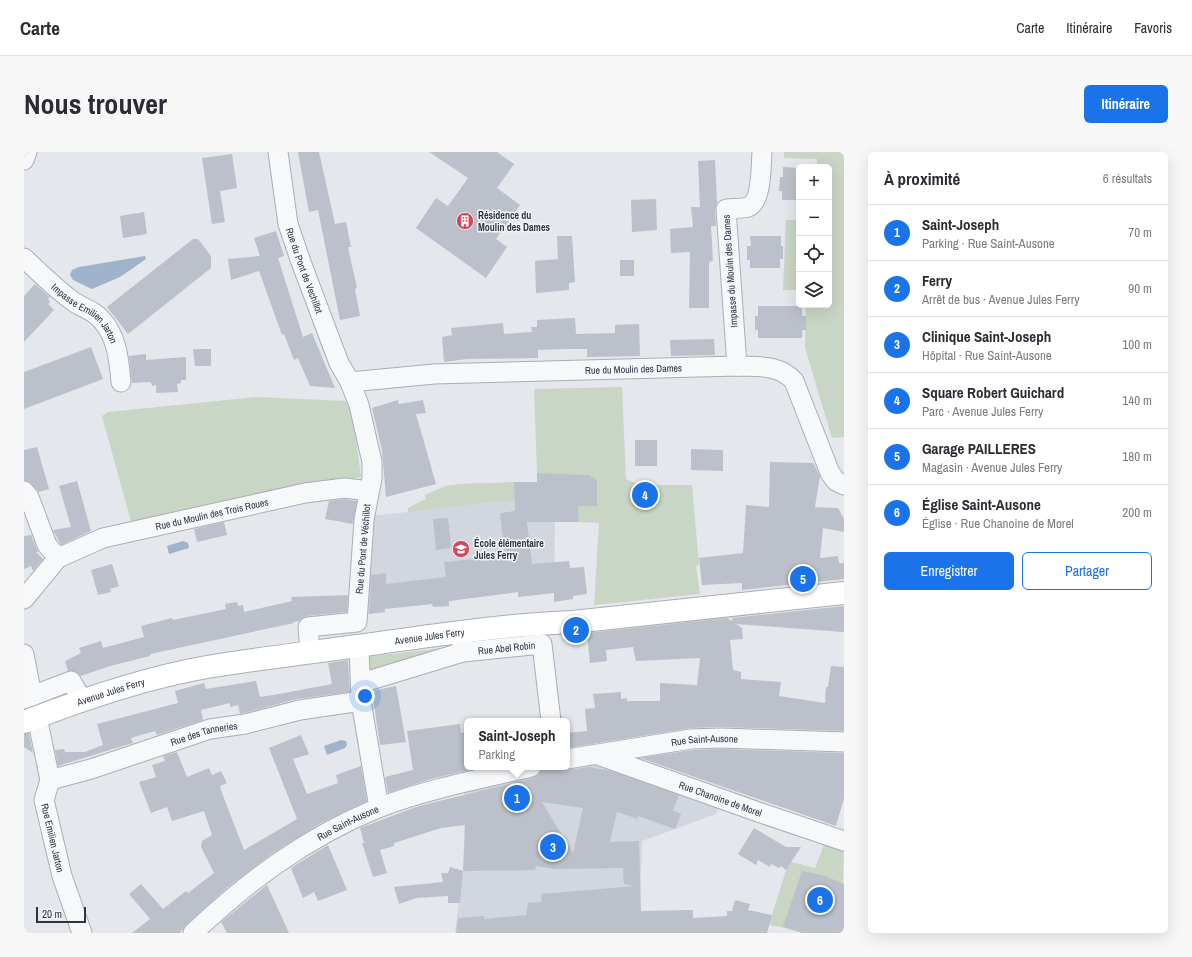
<!DOCTYPE html>
<html lang="fr">
<head>
<meta charset="utf-8">
<style>
	body { margin:0; font-family:"Archivo Narrow",sans-serif; background:#f7f7f7; color:#2b2b33 }
	.controls { position:absolute; right:12px; top:12px; display:grid; overflow:hidden; border-radius:6px; box-shadow:0 4px 16px #0002 }
	.controls button { width:36px; height:36px; display:grid; place-items:center; padding:0; border:0; border-bottom:1px solid #e1e1e2; background:#fff; color:#2b2b33; font:20px sans-serif }
	.scale { position:absolute; left:12px; bottom:10px; width:50px; box-sizing:border-box; padding-left:4px; border:2px solid #2b3445; border-top:0; font-size:11px; line-height:14px; white-space:nowrap; color:#2b3445; -webkit-text-stroke:3px #f4f6f9; paint-order:stroke }
	.you { position:absolute; left:341px; top:544px; width:14px; height:14px; margin:-10px; border:3px solid #fff; border-radius:50%; background:#1a73e8; box-shadow:0 0 0 6px #1a73e833 }
	.badge { display:grid; place-items:center; width:26px; height:26px; border-radius:50%; background:#1a73e8; color:#fff; font-size:13px; font-weight:700 }
	.pin { position:absolute; translate:-50% -50%; border:2px solid #fff; box-shadow:0 1px 4px #0006 }
	.popup { position:absolute; left:440px; top:566px; width:106px; height:52px; box-sizing:border-box; display:grid; place-content:center; border-radius:6px; background:#fff; filter:drop-shadow(0 1px 3px #0005); font-size:13px; white-space:nowrap; color:#7c7c81 }
	.popup b { font-size:15px; color:#2b2b33 }
	.popup::after { content:''; position:absolute; left:50%; top:100%; margin-left:-8px; border:8px solid transparent; border-top-color:#fff }
	.list { margin:0; padding:0; list-style:none }
	h2 { display:flex; justify-content:space-between; align-items:center; height:52px; margin:0; padding:0 16px; font-size:17px }
	h2 small { font-size:13px; font-weight:400; color:#7c7c81 }
	.list li { display:grid; grid-template-columns:26px 1fr auto; gap:12px; align-items:center; box-sizing:border-box; height:56px; padding:0 16px; border-top:1px solid #e1e1e2 }
	.list b { display:block; font-size:15px; white-space:nowrap }
	.list p { margin:0; font-size:13px; white-space:nowrap; color:#7c7c81 }
	.list em { font-size:13px; font-style:normal; color:#7c7c81 }
	.actions { display:flex; gap:8px; padding:12px 16px }
	.actions a { flex:1; padding:9px 0; border:1px solid #1a73e8; border-radius:6px; text-align:center; font-size:14px; color:#1a73e8 }
	.actions .main { background:#1a73e8; color:#fff }
	.icon { flex:none; width:22px; height:22px; fill:none; stroke:currentColor; stroke-width:2; stroke-linecap:round; stroke-linejoin:round }
	.map { position:relative; flex:none; width:820px; height:781px; overflow:hidden; border-radius:6px }
	header { display:flex; align-items:center; gap:24px; box-sizing:border-box; height:56px; padding:0 20px; background:#fff; border-bottom:1px solid #e1e1e2 }
	header strong { font-size:19px }
	nav { display:flex; gap:22px; margin-inline-start:auto; font-size:14px }
	.intro { display:flex; align-items:center; justify-content:space-between; box-sizing:border-box; height:96px; padding:0 24px }
	h1 { margin:0; font-size:28px }
	.button { padding:10px 18px; border-radius:6px; background:#1a73e8; color:#fff; font-size:14px; font-weight:700 }
	main { display:flex; gap:24px; padding:0 24px }
	aside { flex:1; background:#fff; border-radius:6px; box-shadow:0 4px 16px #0002 }
	.map>svg:first-child { display:block }
</style>
</head>
<body>
<header>
<strong>Carte</strong>
<nav><a>Carte</a><a>Itinéraire</a><a>Favoris</a></nav>
</header>
<div class="intro"><h1>Nous trouver</h1><a class="button">Itinéraire</a></div>
<main>
<div class="map">
<svg width="820" height="781" viewBox="0 0 820 781">
	<rect width="100%" height="100%" fill="#e4e7ec"/>
	<!-- built -->
	<g fill="#d2d6de">
		<path d="M513,321L565,323L573,328V354L555,370L531,369L530,440L495,445L494,440L425,449V454L409,455L408,452L361,457V460L340,462L346,364L384,360V356L402,347L401,343L422,334L438,332L513,330Z"/>
		<path d="M573,609L696,652L692,662L618,689L615,781H431L441,701L440,635L519,615H543Z"/>
	</g>
	<!-- green -->
	<g fill="#c9d6c5">
		<path d="M760,0H820V285L808,286L781,196L782,153H805V15H793V7L760,6Z"/>
		<path d="M762,68H775V138H759Z"/>
		<path d="M598,235L602,327L616,333H668L675,413L672,414L676,442L570,453L575,371L555,370L554,354H573V328L565,323L513,321L510,237Z"/>
		<path d="M232,245L322,249L329,264L337,325L108,373L78,264L84,260Z"/>
		<path d="M490,330L491,349H474L384,360V356L402,347L401,343L422,334L438,332Z"/>
		<path d="M419,496L342,524V505Z"/>
		<path d="M802,688L820,695L819,733L782,720L772,736L763,776L745,773L762,718L767,710L791,716Z"/>
	</g>
	<!-- water -->
	<g fill="#9fb4cc">
		<path d="M121,104L122,107L96,125L68,137L49,128L46,123L48,118L55,115Z"/>
		<path d="M159,389L164,391L165,396L145,402L143,394Z"/>
		<path d="M317,588L322,589L323,593L321,596L303,603L300,594Z"/>
	</g>
	<!-- building -->
	<g fill="#bbc0ca" fill-rule="evenodd">
		<path d="M274,0H295L311,72L322,70L327,95H324L333,136L331,137L336,164L316,168L294,58L285,60Z"/>
		<path d="M405,0H473L490,12L473,36L496,53L472,87L483,95L462,126L392,76L412,46L424,54L444,26Z"/>
		<path d="M208,2L213,36L196,39L201,70L188,72L178,6Z"/>
		<path d="M691,8L693,51L691,58L692,74H687L689,109L685,110V156H665L666,100L647,101L646,77L669,75L667,55H676L674,9Z"/>
		<path d="M759,15L775,16V48H758V39H755L756,25H759Z"/>
		<path d="M632,47L633,78L608,80L607,48Z"/>
		<path d="M120,60L123,82L99,86L96,64Z"/>
		<path d="M252,79L260,104L254,106L279,185L288,181L311,236L286,234L274,206L270,208L260,182L258,183L235,119L207,128L204,107L236,104L230,86Z"/>
		<path d="M533,84H548L551,130L545,131V138L512,141L511,109L534,107Z"/>
		<path d="M726,84H757V94H759V107H756V116H726V108H723V94H727Z"/>
		<path d="M169,87H174L187,104V116L104,182L83,155Z"/>
		<rect x="596" y="108" width="14" height="16"/>
		<path d="M11,132L26,145L24,147L26,150L24,152L30,158L0,190V144Z"/>
		<path d="M734,154H778V164H782V178H778V186H734V178H731V164H734Z"/>
		<path d="M551,166L552,182L591,181V173L615,172L616,204L563,205V197H540L514,198V206L443,207L420,210L418,185L428,183L427,176L479,171L480,182L508,180L507,175H513V168Z"/>
		<path d="M690,187L691,203L647,204L646,188Z"/>
		<path d="M67,195L79,227L0,257V220Z"/>
		<path d="M169,197H187V214H171Z"/>
		<path d="M122,202V208L162,205V228H157V231L153,232L154,240L132,241V233L128,234L127,230L108,231L105,204Z"/>
		<path d="M374,248L375,252L399,248L402,261L392,262L412,332L362,345L358,298L348,256Z"/>
		<rect x="611" y="288" width="22" height="26"/>
		<path d="M13,295L25,337L15,340L8,332L0,328V298Z"/>
		<path d="M667,297L699,298V319L667,318Z"/>
		<path d="M746,310L789,311L796,324L791,355L814,356L820,367V380L799,376L796,406L814,404L815,411H820V427L718,438V431L678,433L675,406L719,401L722,353L745,355Z"/>
		<path d="M513,321L565,323L573,328V354H554L555,370H503L508,412L545,409L546,416L560,415L563,442L549,444V447L530,450V441L494,445V440L425,449V454L409,455L408,452L360,457L361,460L345,462L347,423L362,421V432L422,425L420,410L481,404L476,361L491,359L490,330H513Z"/>
		<path d="M53,329L67,379L37,393L29,378L47,375L35,334Z"/>
		<path d="M321,347L333,349L329,372L301,367L305,349Z"/>
		<path d="M424,366L427,396L412,398L409,367Z"/>
		<path d="M200,370L203,383L173,390L170,377Z"/>
		<path d="M7,383L14,400H12L19,407L9,419L7,414L0,417V384Z"/>
		<path d="M88,412L95,434L86,437L87,440L74,443L67,418Z"/>
		<path d="M324,443L323,460L283,464L275,469L269,470L270,471L126,502V504L86,514L57,524L53,520L44,519L41,509L57,501L55,496L77,489L79,496L120,485L117,474L148,466L149,468L202,457L201,452L213,450L214,454L219,453L220,460L268,449L267,445Z"/>
		<path d="M820,454V480L712,472L718,476L719,487L706,488L709,518L717,520V527L757,530L755,544L801,551L802,535H804L807,514L820,515V579L697,575L667,576L543,596V581L563,579L561,557L571,556L569,542L597,540V547L603,546V549H636V531L673,533L676,506L612,509L609,495L582,498L583,509L566,511L563,481L703,466L708,469V466Z"/>
		<path d="M324,508L326,540L273,547L216,562L214,553L206,555V551L177,558L179,568L133,583L131,579L107,586L109,591L105,592L34,614L31,598L40,597L41,600H61L79,593L73,572L154,551L151,539L180,531L182,537L232,529L236,545L255,542L308,532L304,511Z"/>
		<path d="M372,534L382,590L356,593L348,539Z"/>
		<path d="M436,572L437,581L443,580V615H458L407,627L364,641L361,625L389,618L383,579Z"/>
		<path d="M5,581L9,601L0,595V582Z"/>
		<path d="M277,583L285,602L269,607L283,642L314,631L312,623L337,614L343,649L297,671L249,701L204,735L162,773L156,781H108L126,767L105,742L117,732L139,757L162,739L164,741L190,721L177,695L178,689L188,683L180,659L148,669L143,655L127,661L115,630L132,625L128,613L141,609L139,604L153,600L163,625L185,616L188,623L197,619L203,631L196,634L198,641L220,698L273,667L245,596Z"/>
		<path d="M697,597L820,601V646L812,674L616,606L668,598Z"/>
		<path d="M518,615H536L544,618L565,615L587,619L655,643L649,658L657,662L651,677L614,664V667L593,660L586,690L615,689L617,759L669,758V766L703,764V759H708L711,748L726,752L724,758L748,763L743,781H432L434,766L460,764V767L502,763L504,751L518,750L517,742L611,734L600,732L599,716L530,717L512,714L511,718L439,719L441,673L417,676L370,691V694L356,698L363,721L349,725L338,691H340L336,676L395,654L509,626L515,623ZM518,650L559,656L549,701Z"/>
		<path d="M730,676L762,695H777L762,718L757,714L755,716L747,712L746,715L734,708L732,713L714,702Z"/>
		<path d="M304,693L323,738L294,749L290,740L279,746L267,716Z"/>
		<path d="M426,715L439,719L436,751H424V744L392,746L375,752L370,735L419,730L417,721H424Z"/>
		<path d="M778,719L801,724L820,732V781H778L759,775Z"/>
		<path d="M243,733L265,781H203L197,770Z"/>
	</g>
	<g fill="none" stroke-linecap="round" stroke-linejoin="round">
		<defs>
			<g id="street">
				<path id="s1" d="M254,0L264,72L277,110L315,211L326,230L335,253L348,310V326L340,368L333,470L284,475L286,500"/>
				<path d="M0,8L3,0"/>
				<path id="s2" d="M0,106C15,120 29,134 46,147C53,153 62,156 70,161C92,177 95,205 97,230"/>
				<path d="M713,214L702,57C708,56 717,57 724,55C738,50 737,13 738,0"/>
				<path id="s3" d="M326,230L410,222L713,214C734,215 755,212 770,229L806,321L812,329L820,333"/>
				<path d="M0,339L5,345L23,393L34,406"/>
				<path id="s4" d="M0,447L34,406L79,386L281,341L321,336L345,339"/>
				<path id="s5" d="M436,479L439,500L518,492L527,569"/>
				<path d="M335,494L337,549L355,656"/>
				<path d="M0,502L8,544"/>
				<path d="M337,531L439,500"/>
				<path d="M0,547L47,529L58,548"/>
				<path id="s6" d="M13,565L26,628L20,648L38,724L58,781"/>
				<path id="s7" d="M574,603L740,662L820,689"/>
				<path id="s8" d="M543,607L667,587L697,586L820,590"/>
				<path id="s9" d="M26,628L67,617L186,577L221,572L276,558L337,549"/>
				<path id="s10" d="M169,781C224,729 283,685 354,656C403,637 456,627 507,615"/>
			</g>
			<g id="secondary">
				<path id="s11" d="M0,570C59,547 120,526 183,515C232,507 283,501 333,494C405,484 476,473 549,470L820,441"/>
			</g>
		</defs>
		<!-- street casing -->
		<use href="#street" stroke="#a9aeb7" stroke-width="21"/>
		<!-- secondary casing -->
		<use href="#secondary" stroke="#a9aeb7" stroke-width="24"/>
		<!-- street -->
		<use href="#street" stroke="#f7f8fa" stroke-width="19"/>
		<!-- secondary -->
		<use href="#secondary" stroke="#fff" stroke-width="22"/>
	</g>
	<!-- icons -->
	<defs>
		<symbol id="building-disc" viewBox="-11 -11 22 22"><circle r="9.5" fill="#d1495b" stroke="#f4f6f9"/><path d="M-4-6H4V6H1V3H-1V6H-4ZM-2.5-4.3h1.7v1.8h-1.7ZM.8-4.3h1.7v1.8H.8ZM-2.5-1h1.7V.8h-1.7ZM.8-1h1.7V.8H.8Z" fill="#fff"/></symbol>
		<symbol id="school-disc" viewBox="-11 -11 22 22"><circle r="9.5" fill="#d1495b" stroke="#f4f6f9"/><path d="M0-5L7-2L0 1L-7-2ZM-4 1L0 2.5L4 1V4Q0 6-4 4Z" fill="#fff"/></symbol>
	</defs>
	<g fill-rule="evenodd">
		<use href="#building-disc" x="431" y="59" width="20" height="20"/>
		<use href="#school-disc" x="427" y="387" width="20" height="20"/>
	</g>
	<g text-anchor="middle" dominant-baseline="central" stroke-width="3" stroke-linejoin="round" paint-order="stroke">
		<!-- poi labels -->
		<g font-size="10" font-weight="bold" fill="#2b3445" stroke="#f4f6f9" text-anchor="start">
			<text x="454" y="63">Résidence du<tspan x="454" dy="12">Moulin des Dames</tspan></text>
			<text x="450" y="391">École élémentaire<tspan x="450" dy="12">Jules Ferry</tspan></text>
		</g>
		<!-- street labels -->
		<g font-size="10" fill="#2b3445" stroke="#f4f6f9">
			<text stroke="none"><textPath href="#s1" startOffset="122">Rue du Pont de Vechillot</textPath></text>
			<text transform="translate(706 119) rotate(-94)">Impasse du Moulin des Dames</text>
			<text stroke="none"><textPath href="#s2" startOffset="83">Impasse Emilien Jarton</textPath></text>
			<text stroke="none"><textPath href="#s3" startOffset="284">Rue du Moulin des Dames</textPath></text>
			<text stroke="none"><textPath href="#s4" startOffset="214">Rue du Moulin des Trois Roues</textPath></text>
			<text transform="translate(339 397) rotate(-85)">Rue du Pont de Véchillot</text>
			<text stroke="none"><textPath href="#s11" startOffset="416">Avenue Jules Ferry</textPath></text>
			<text stroke="none"><textPath href="#s5" startOffset="65">Rue Abel Robin</textPath></text>
			<text stroke="none"><textPath href="#s11" startOffset="92">Avenue Jules Ferry</textPath></text>
			<text stroke="none"><textPath href="#s9" startOffset="161">Rue des Tanneries</textPath></text>
			<text stroke="none"><textPath href="#s8" startOffset="139">Rue Saint-Ausone</textPath></text>
			<text stroke="none"><textPath href="#s7" startOffset="130">Rue Chanoine de Morel</textPath></text>
			<text stroke="none"><textPath href="#s10" startOffset="191">Rue Saint-Ausone</textPath></text>
			<text stroke="none"><textPath href="#s6" startOffset="124">Rue Emilien Jarton</textPath></text>
		</g>
	</g>
</svg>
<div class="controls">
<button>+</button>
<button>−</button>
<button><svg class="icon" aria-label="locate" viewBox="0 0 24 24"><circle cx="12" cy="12" r="6"/><path d="M12 2v4M12 18v4M2 12h4M18 12h4"/></svg></button>
<button><svg class="icon" aria-label="layers" viewBox="0 0 24 24"><path d="M12 4l9 5-9 5-9-5zM3 14l9 5 9-5"/></svg></button>
</div>
<div class="scale">20 m</div>
<div class="you"></div>
<div class="pin badge" style="left:493px;top:646px">1</div>
<div class="popup"><b>Saint-Joseph</b>Parking</div>
<div class="pin badge" style="left:552px;top:478px">2</div>
<div class="pin badge" style="left:529px;top:695px">3</div>
<div class="pin badge" style="left:621px;top:343px">4</div>
<div class="pin badge" style="left:779px;top:427px">5</div>
<div class="pin badge" style="left:796px;top:748px">6</div>
</div>
<aside>
<h2>À proximité<small>6 résultats</small></h2>
<ul class="list">
<li><span class="badge">1</span><div><b>Saint-Joseph</b><p>Parking · Rue Saint-Ausone</p></div><em>70 m</em></li>
<li><span class="badge">2</span><div><b>Ferry</b><p>Arrêt de bus · Avenue Jules Ferry</p></div><em>90 m</em></li>
<li><span class="badge">3</span><div><b>Clinique Saint-Joseph</b><p>Hôpital · Rue Saint-Ausone</p></div><em>100 m</em></li>
<li><span class="badge">4</span><div><b>Square Robert Guichard</b><p>Parc · Avenue Jules Ferry</p></div><em>140 m</em></li>
<li><span class="badge">5</span><div><b>Garage PAILLERES</b><p>Magasin · Avenue Jules Ferry</p></div><em>180 m</em></li>
<li><span class="badge">6</span><div><b>Église Saint-Ausone</b><p>Église · Rue Chanoine de Morel</p></div><em>200 m</em></li>
</ul>
<div class="actions"><a class="main">Enregistrer</a><a>Partager</a></div>
</aside>
</main>
</body>
</html>
